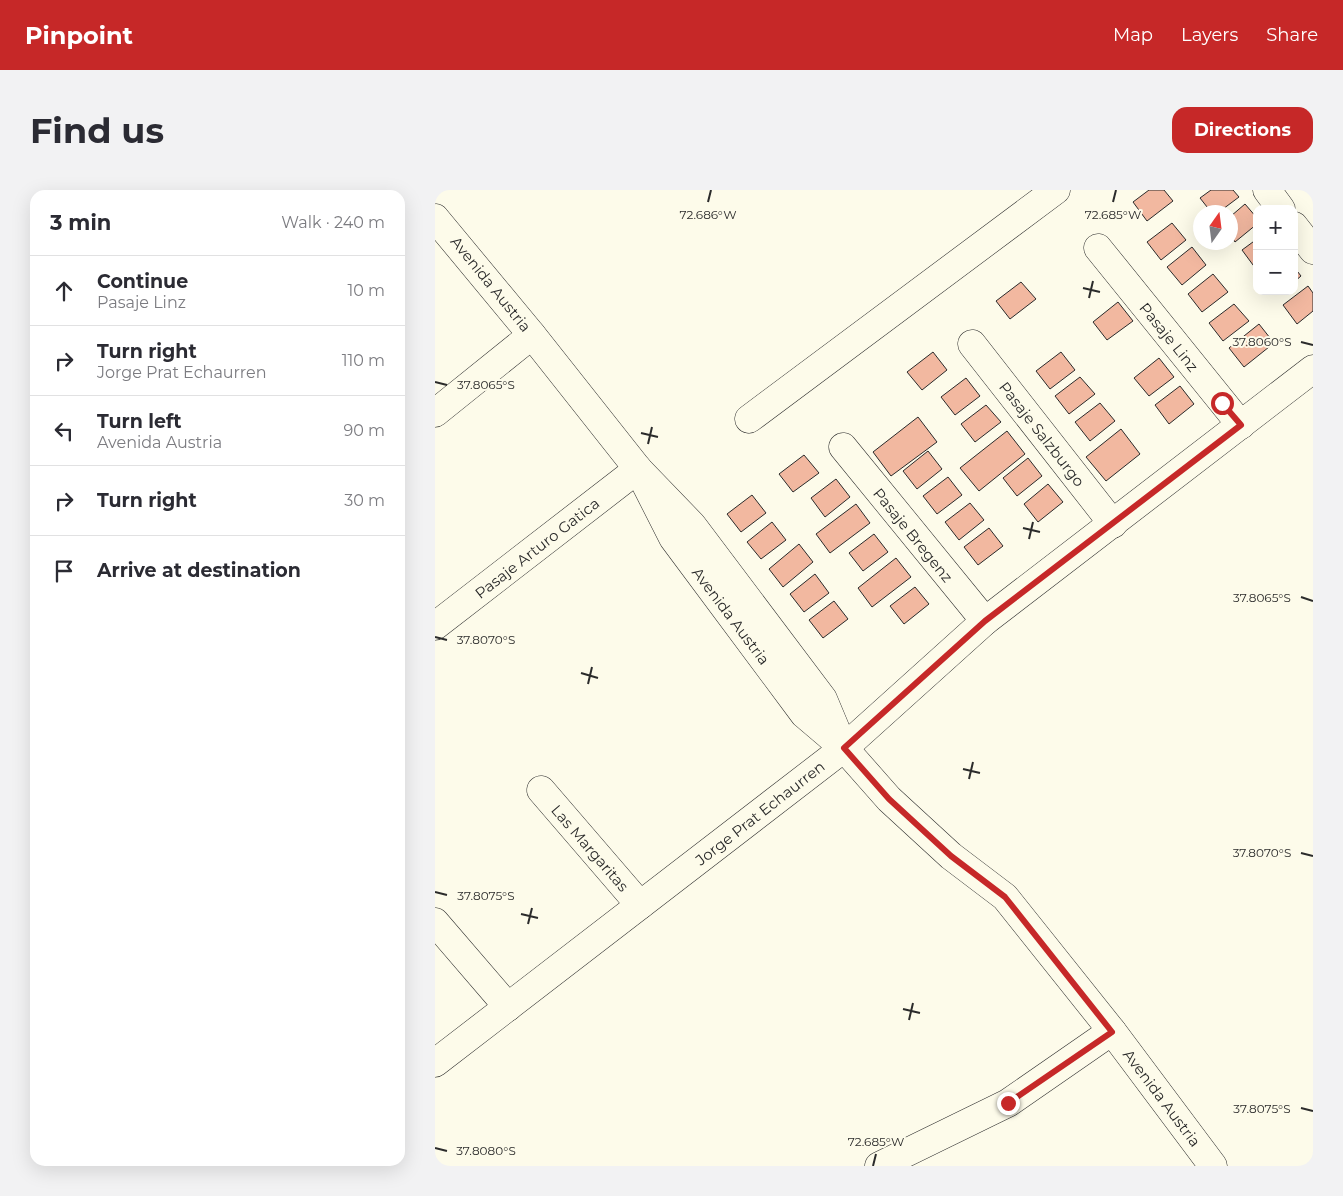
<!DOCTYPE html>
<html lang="en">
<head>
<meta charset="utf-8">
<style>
	body { margin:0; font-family:Montserrat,sans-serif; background:#f2f2f3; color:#2b2b33 }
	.controls { position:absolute; right:15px; top:15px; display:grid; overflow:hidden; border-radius:10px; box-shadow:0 5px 20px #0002 }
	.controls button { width:45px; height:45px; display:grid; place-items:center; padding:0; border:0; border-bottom:1px solid #e1e1e2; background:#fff; color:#2b2b33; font:25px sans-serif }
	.compass { position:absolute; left:758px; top:15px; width:45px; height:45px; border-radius:50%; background:#fff; box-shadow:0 5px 20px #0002; rotate:14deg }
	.stop { position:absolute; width:15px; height:15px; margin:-11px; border:4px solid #c62828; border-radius:50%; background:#fff }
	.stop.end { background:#c62828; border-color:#fff; box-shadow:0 1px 5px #0008 }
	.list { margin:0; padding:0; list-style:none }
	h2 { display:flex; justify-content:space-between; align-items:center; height:65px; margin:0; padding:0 20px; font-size:21px }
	h2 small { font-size:16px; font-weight:400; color:#7c7c81 }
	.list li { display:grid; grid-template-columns:32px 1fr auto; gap:15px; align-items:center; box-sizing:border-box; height:70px; padding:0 20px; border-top:1px solid #e1e1e2 }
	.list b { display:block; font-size:19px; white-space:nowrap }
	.list p { margin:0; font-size:16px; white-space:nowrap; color:#7c7c81 }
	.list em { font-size:16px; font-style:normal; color:#7c7c81 }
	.icon { flex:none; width:28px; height:28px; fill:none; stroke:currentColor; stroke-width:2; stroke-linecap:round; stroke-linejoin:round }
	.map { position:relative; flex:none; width:878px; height:976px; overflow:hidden; border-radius:15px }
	header { display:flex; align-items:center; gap:30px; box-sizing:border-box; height:70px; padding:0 25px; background:#c62828; color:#fff }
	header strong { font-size:24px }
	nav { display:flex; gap:28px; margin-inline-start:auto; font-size:18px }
	.intro { display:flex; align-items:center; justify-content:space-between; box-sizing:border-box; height:120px; padding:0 30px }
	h1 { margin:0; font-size:35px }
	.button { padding:12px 22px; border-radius:15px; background:#c62828; color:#fff; font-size:18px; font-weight:700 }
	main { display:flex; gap:30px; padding:0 30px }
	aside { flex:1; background:#fff; border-radius:15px; box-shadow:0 5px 20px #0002 }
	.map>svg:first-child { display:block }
</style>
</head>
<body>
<header>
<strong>Pinpoint</strong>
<nav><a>Map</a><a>Layers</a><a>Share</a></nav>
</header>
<div class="intro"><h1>Find us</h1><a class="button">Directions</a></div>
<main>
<aside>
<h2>3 min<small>Walk · 240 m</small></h2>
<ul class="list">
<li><svg class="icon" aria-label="ahead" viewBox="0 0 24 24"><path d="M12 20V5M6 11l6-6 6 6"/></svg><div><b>Continue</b><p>Pasaje Linz</p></div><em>10 m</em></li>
<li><svg class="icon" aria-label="right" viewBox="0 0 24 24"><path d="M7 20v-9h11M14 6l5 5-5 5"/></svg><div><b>Turn right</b><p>Jorge Prat Echaurren</p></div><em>110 m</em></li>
<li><svg class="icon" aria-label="left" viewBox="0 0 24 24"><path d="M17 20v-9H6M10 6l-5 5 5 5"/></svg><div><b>Turn left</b><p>Avenida Austria</p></div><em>90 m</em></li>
<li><svg class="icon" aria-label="right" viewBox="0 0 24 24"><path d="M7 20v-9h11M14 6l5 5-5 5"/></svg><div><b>Turn right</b></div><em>30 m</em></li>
<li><svg class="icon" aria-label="arrive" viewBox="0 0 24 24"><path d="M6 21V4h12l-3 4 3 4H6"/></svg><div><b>Arrive at destination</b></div></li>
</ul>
</aside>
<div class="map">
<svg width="878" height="976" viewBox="0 0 878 976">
	<rect width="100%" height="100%" fill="#fdfbea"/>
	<!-- building -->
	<g fill="#f2b8a0" stroke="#2b2b2b">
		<path d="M714,0H729L738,11L712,31L698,12Z"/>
		<path d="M776,0H798L804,7L784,22H776L765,8Z"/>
		<path d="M810,14L822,28V34L800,52L796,46V26Z"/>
		<path d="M737,33L751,50L726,70L712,52Z"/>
		<path d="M822,49V79H821L807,60Z"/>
		<path d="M757,57L771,75L747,95L732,77Z"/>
		<path d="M859,77L866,86L859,92Z"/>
		<path d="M778,84L793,102L767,122L753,104Z"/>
		<path d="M586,92L601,109L575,129L561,111Z"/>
		<path d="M873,96L878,103V121L862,134L848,115Z"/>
		<path d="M683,112L698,131L672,150L658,132Z"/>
		<path d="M799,114L814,131L788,151L774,133Z"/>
		<path d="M824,134L839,153L809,177L794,158Z"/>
		<path d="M498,162L512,180L487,200L472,182Z"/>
		<path d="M626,162L640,180L615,199L601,181Z"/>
		<path d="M724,168L739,187L714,206L699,188Z"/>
		<path d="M645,187L660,204L634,224L620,206Z"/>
		<path d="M531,188L545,206L520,225L506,207Z"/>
		<path d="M745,196L759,214L734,234L720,215Z"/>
		<path d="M665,213L680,231L655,251L640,232Z"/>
		<path d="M551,215L566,232L540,252L526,234Z"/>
		<path d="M483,227L502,252L456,286L438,262Z"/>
		<path d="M686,239L705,264L671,291L651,267Z"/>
		<path d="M572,241L590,264L544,301L525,278Z"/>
		<path d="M493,261L507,279L482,299L468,281Z"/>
		<path d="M369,265L384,283L358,302L344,284Z"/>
		<path d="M593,268L607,286L582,306L568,288Z"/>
		<path d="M513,287L527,305L502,324L488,306Z"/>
		<path d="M401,289L415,307L390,327L376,308Z"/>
		<path d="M613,294L628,312L603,332L589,314Z"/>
		<path d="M317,305L331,323L306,342L292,324Z"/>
		<path d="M535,313L549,330L524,350L510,332Z"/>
		<path d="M421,314L435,333L395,363L381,344Z"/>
		<path d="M337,332L351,350L326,369L312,352Z"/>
		<path d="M554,338L568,356L543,375L529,357Z"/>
		<path d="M439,344L453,362L428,381L414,363Z"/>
		<path d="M364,354L378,372L348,397L334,379Z"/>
		<path d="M461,368L476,387L437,417L423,398Z"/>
		<path d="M380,384L394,403L369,422L355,404Z"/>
		<path d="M480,397L494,414L469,434L455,416Z"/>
		<path d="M399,411L413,429L388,448L374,430Z"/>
	</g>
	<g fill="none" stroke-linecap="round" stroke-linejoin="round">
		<defs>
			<g id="minor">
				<path d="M832,0L846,19"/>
				<path d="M0,28L97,145L203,279L257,335L388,509L406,552"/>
				<path d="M859,36L878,60"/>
				<path d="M663,58L806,235"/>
				<path d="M537,154L678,334"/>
				<path d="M0,223L97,145"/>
				<path d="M314,229L621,0"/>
				<path d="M408,257L550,431"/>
				<path d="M203,279L238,348L369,524L409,558L454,609L516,666L570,707L677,841L778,976"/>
				<path d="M0,436L203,279"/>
				<path d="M106,600L205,715"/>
				<path d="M0,732L73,817"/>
				<path d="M0,873L409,558L550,431L878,179"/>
				<path d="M444,976L573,913L677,841"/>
			</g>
		</defs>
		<!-- minor casing -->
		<use href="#minor" stroke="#2b2b2b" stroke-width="29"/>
		<!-- minor -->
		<use href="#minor" stroke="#fdfbea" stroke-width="28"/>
	</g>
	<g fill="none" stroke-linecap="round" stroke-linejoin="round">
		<!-- route -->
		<path stroke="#c62828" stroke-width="6" d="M573,913L677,842L570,707L516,666L454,609L409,558L550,431L806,235L787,213"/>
	</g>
	<!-- ticks -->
	<path fill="none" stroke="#2b2b2b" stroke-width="2" d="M273,12L276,0M678,12L681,0M648,98L665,102M654,108L658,91M866,152L878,155M0,192L12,195M206,243L223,247M213,254L217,237M588,338L605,342M594,349L598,332M866,407L878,411M0,447L12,450M146,483L163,488M153,494L157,477M528,579L545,583M534,589L538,572M866,663L878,666M0,702L12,705M86,724L103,728M93,734L97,718M468,819L485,823M474,830L478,813M866,918L878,921M0,958L12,961M438,976L441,964"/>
	<g text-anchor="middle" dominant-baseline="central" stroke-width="4" stroke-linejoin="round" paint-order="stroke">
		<!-- street labels -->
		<g font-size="15" fill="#2b2b2b" stroke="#fdfbea">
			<text transform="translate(56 94) rotate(51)">Avenida Austria</text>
			<text transform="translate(734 147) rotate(51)">Pasaje Linz</text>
			<text transform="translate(607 244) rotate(52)">Pasaje Salzburgo</text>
			<text transform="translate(478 345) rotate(51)">Pasaje Bregenz</text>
			<text transform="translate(102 358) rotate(-38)">Pasaje Arturo Gatica</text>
			<text transform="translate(296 426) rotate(53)">Avenida Austria</text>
			<text transform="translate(325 623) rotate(-38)">Jorge Prat Echaurren</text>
			<text transform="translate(155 658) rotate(49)">Las Margaritas</text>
			<text transform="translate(727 908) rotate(53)">Avenida Austria</text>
		</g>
	</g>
	<g font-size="12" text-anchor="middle" fill="#2b2b2b" stroke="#fdfbea" stroke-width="4" stroke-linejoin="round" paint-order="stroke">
		<text x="273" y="29">72.686°W</text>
		<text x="678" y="29">72.685°W</text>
		<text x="827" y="156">37.8060°S</text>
		<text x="51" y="199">37.8065°S</text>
		<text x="827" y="412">37.8065°S</text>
		<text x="51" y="454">37.8070°S</text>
		<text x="827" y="667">37.8070°S</text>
		<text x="51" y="710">37.8075°S</text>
		<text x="827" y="923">37.8075°S</text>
		<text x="441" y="956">72.685°W</text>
		<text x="51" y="965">37.8080°S</text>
	</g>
</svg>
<div class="controls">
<button>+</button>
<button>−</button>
</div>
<svg class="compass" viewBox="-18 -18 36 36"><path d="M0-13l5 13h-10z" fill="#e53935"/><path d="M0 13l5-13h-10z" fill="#7c7c81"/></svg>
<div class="stop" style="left:787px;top:213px"></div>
<div class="stop end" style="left:573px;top:913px"></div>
</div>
</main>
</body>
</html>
